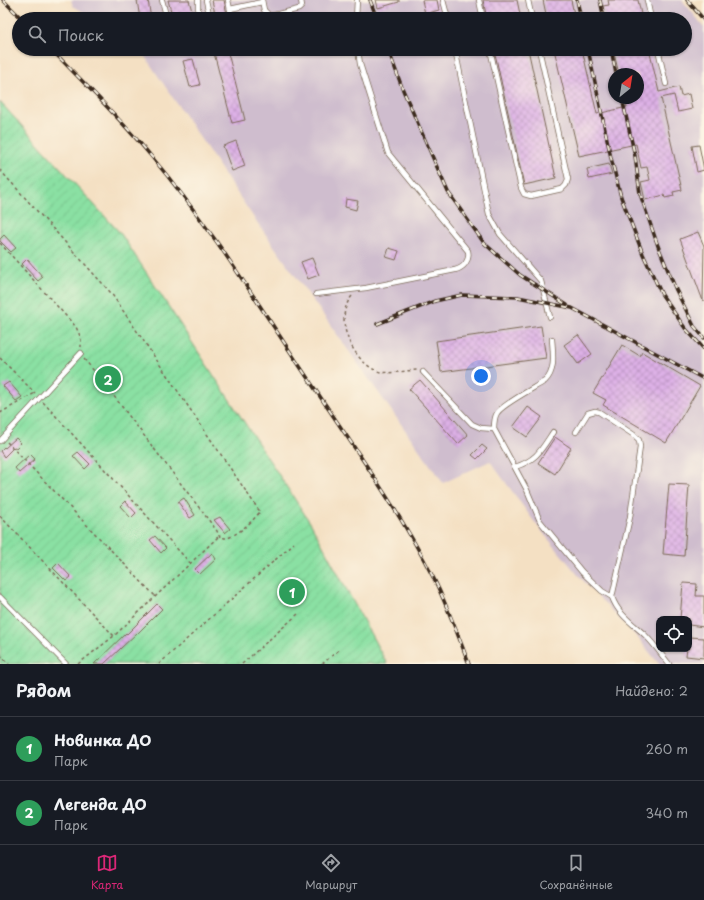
<!DOCTYPE html>
<html lang="ru">
<head>
<meta charset="utf-8">
<style>
	body { margin:0; font-family:"Playpen Sans",sans-serif; background:#242831; color:#f1f3f6 }
	.controls { position:absolute; right:12px; bottom:12px; display:grid; overflow:hidden; border-radius:8px; box-shadow:0 1px 3px #0004 }
	.controls button { width:36px; height:36px; display:grid; place-items:center; padding:0; border:0; border-bottom:1px solid #363941; background:#171b24; color:#f1f3f6; font:20px sans-serif }
	.compass { position:absolute; left:608px; top:68px; width:36px; height:36px; border-radius:50%; background:#171b24; box-shadow:0 1px 3px #0004; rotate:30deg }
	.you { position:absolute; left:481px; top:376px; width:14px; height:14px; margin:-10px; border:3px solid #fff; border-radius:50%; background:#1a73e8; box-shadow:0 0 0 6px #1a73e833 }
	.badge { display:grid; place-items:center; width:26px; height:26px; border-radius:50%; background:#db2777; color:#fff; font-size:13px; font-weight:700 }
	.pin { position:absolute; translate:-50% -50%; border:2px solid #fff; box-shadow:0 1px 4px #0006 }
	.list { margin:0; padding:0; list-style:none }
	h2 { display:flex; justify-content:space-between; align-items:center; height:52px; margin:0; padding:0 16px; font-size:17px }
	h2 small { font-size:13px; font-weight:400; color:#9ea1a6 }
	.list li { display:grid; grid-template-columns:26px 1fr auto; gap:12px; align-items:center; box-sizing:border-box; height:64px; padding:0 16px; border-top:1px solid #363941 }
	.list b { display:block; font-size:15px; white-space:nowrap }
	.list p { margin:0; font-size:13px; white-space:nowrap; color:#9ea1a6 }
	.list em { font-size:13px; font-style:normal; color:#9ea1a6 }
	.icon { flex:none; width:22px; height:22px; fill:none; stroke:currentColor; stroke-width:2; stroke-linecap:round; stroke-linejoin:round }
	.map { position:relative; flex:none; width:704px; height:664px; overflow:hidden }
	.search { position:absolute; background:#171b24; box-shadow:0 1px 3px #0004; left:12px; right:12px; top:12px; height:44px; display:flex; align-items:center; gap:10px; box-sizing:border-box; padding:0 14px; border-radius:22px; color:#9ea1a6; font-size:15px }
	.sheet { height:180px; background:#171b24 }
	nav { display:flex; justify-content:space-around; align-items:center; box-sizing:border-box; height:56px; border-top:1px solid #363941; background:#171b24; font-size:11px; color:#9ea1a6 }
	nav a { display:grid; justify-items:center; gap:2px }
	nav .on { color:#db2777 }
	.map>svg:first-child { display:block }
</style>
</head>
<body>
<div class="map">
<svg width="704" height="664" viewBox="0 0 704 664">
	<defs>
		<pattern id="garden-furrows" width="10" height="10" patternUnits="userSpaceOnUse"><rect width="10" height="10" fill="#8ae0a3"/><path d="M-1 1l2-2M0 10L10 0M9 11l2-2" fill="none" stroke="#78c08c"/></pattern>
		<pattern id="building-cross-hatch" width="8" height="8" patternUnits="userSpaceOnUse"><rect width="8" height="8" fill="#ddb0e6"/><path d="M0 0l8 8M0 8l8-8" fill="none" stroke="#b48fba"/></pattern>
	</defs>
	<rect width="100%" height="100%" fill="#fcf5e5"/>
	<filter id="ink" filterUnits="userSpaceOnUse"><feTurbulence type="fractalNoise" baseFrequency=".025" numOctaves="2"/><feDisplacementMap in="SourceGraphic" scale="8" xChannelSelector="R" yChannelSelector="G"/><feConvolveMatrix kernelMatrix="1 2 1 2 8 2 1 2 1" color-interpolation-filters="sRGB"/></filter>
	<filter id="wash" filterUnits="userSpaceOnUse"><feTurbulence type="fractalNoise" baseFrequency=".012" numOctaves="4" result="noise"/><feDisplacementMap in="SourceGraphic" scale="16" xChannelSelector="R" yChannelSelector="G"/><feGaussianBlur stdDeviation="0.9" result="paint"/><feColorMatrix in="noise" values="0 0 0 0 0 0 0 0 0 0 0 0 0 0 0 0 0 1.4 0 .05"/><feComposite in="paint" operator="in"/></filter>
	<g filter="url(#wash)">
		<rect width="100%" height="100%" fill="#f4e0c3"/>
		<!-- industrial -->
		<path fill="#cfbdce" fill-rule="evenodd" d="M71,0H682L704,27V664H659L638,638L578,575L536,524L490,461L443,483L254,218L140,49H685V19H96L73,6ZM614,74H638V98H614ZM659,619H689V649H659Z"/>
		<!-- garden -->
		<path fill="url(#garden-furrows)" stroke="#628560" d="M0,102L121,234L311,524L387,664H0Z"/>
		<g id="blocks">
			<!-- building -->
			<g fill="url(#building-cross-hatch)">
				<path d="M137,0H148L151,19H140Z"/>
				<path d="M168,0H189L194,19H173Z"/>
				<path d="M212,0H224L228,19H216Z"/>
				<path d="M376,0H399V2L378,8Z"/>
				<path d="M422,0H437L439,10L425,14Z"/>
				<path d="M483,0H517L521,19H487Z"/>
				<path d="M543,0H571L575,19H547Z"/>
				<path d="M608,0H638L642,19H606L603,6L609,5Z"/>
				<path d="M213,49H227L245,120L232,123Z"/>
				<path d="M494,49H528L556,178L524,185Z"/>
				<path d="M554,49H582L597,114L627,107L625,98H638V74H619L613,49H649L659,92L679,87L681,96L689,94L692,109L678,112L674,95L661,98L682,190L673,192L674,196L665,198L664,195L645,200L641,182L650,180L647,167L641,168L636,144L579,156Z"/>
				<path d="M193,59L200,85L190,87L183,61Z"/>
				<path d="M236,141L245,166L232,171L223,146Z"/>
				<path d="M699,145L704,170L697,172L692,146Z"/>
				<path d="M609,164L612,174L589,179L587,169Z"/>
				<path d="M346,199L358,201L356,210L345,207Z"/>
				<path d="M698,232L704,246L703,301L680,239Z"/>
				<path d="M4,235L16,248L11,252L0,241V239Z"/>
				<path d="M389,248L399,251L396,260L386,257Z"/>
				<path d="M312,258L319,275L308,279L301,262Z"/>
				<path d="M27,259L43,277L38,281L22,264Z"/>
				<path d="M541,326L546,358L441,372L436,341Z"/>
				<path d="M578,335L592,354L578,364L564,345Z"/>
				<path d="M622,345L640,356L642,352L700,386L666,443L603,405L606,400L593,393Z"/>
				<path d="M420,380L468,435L458,444L409,389Z"/>
				<path d="M9,382L22,397L16,401L3,386Z"/>
				<path d="M528,407L542,417L527,437L513,427Z"/>
				<path d="M555,437L571,448L555,474L538,463Z"/>
				<path d="M16,438L21,443L16,448L14,447L4,457L0,451L4,447L5,448Z"/>
				<path d="M482,445L487,449L477,459L472,455Z"/>
				<path d="M78,452L90,464L85,469L73,456Z"/>
				<path d="M30,454L35,459L19,473L15,468Z"/>
				<path d="M669,484L689,485L684,556L663,554Z"/>
				<path d="M184,498L195,515L190,518L178,502Z"/>
				<path d="M125,501L136,513L131,518L120,506Z"/>
				<path d="M220,517L230,529L225,533L214,520Z"/>
				<path d="M155,536L166,548L161,553L150,540Z"/>
				<path d="M212,553L216,559L200,574L195,569Z"/>
				<path d="M58,563L71,577L66,581L53,568Z"/>
				<path d="M683,583L697,584L696,596H704V627L689,625V619H680Z"/>
				<path d="M157,604L162,609L137,634V633L104,664H94L126,633L127,634Z"/>
				<path d="M689,637L704,638V658L686,656L687,649H689Z"/>
			</g>
		</g>
	</g>
	<g filter="url(#ink)">
		<use href="#blocks" fill-opacity="0" stroke="#7c6a58" stroke-width="1"/>
		<g fill="none" stroke-linecap="round" stroke-linejoin="round">
			<defs>
				<g id="lane">
					<path d="M162,0L167,19"/>
					<path d="M198,0V19"/>
					<path d="M206,0L210,19"/>
					<path d="M228,0L232,19"/>
					<path d="M262,0L264,10L270,16L299,9L302,6L301,0"/>
					<path d="M443,0L448,19"/>
					<path d="M479,0L483,19"/>
					<path d="M528,0L532,19"/>
					<path d="M647,0L651,19"/>
					<path d="M230,9L262,2"/>
					<path d="M356,19L357,0"/>
					<path d="M455,49L489,214L500,234L541,281L550,317"/>
					<path d="M490,49L521,188L524,194L531,196L562,189L566,185L568,179L539,49"/>
					<path d="M658,49L666,84"/>
					<path d="M316,294L366,288L455,270C464,268 470,260 468,251L388,153L360,64L358,49"/>
					<path d="M552,339C553,353 556,371 545,381C534,388 503,404 497,413C494,418 494,423 494,429L527,490L540,521L582,572L602,591L612,597"/>
					<path d="M423,372L472,424L481,428L494,429"/>
					<path d="M576,432L588,413L595,411L599,412L634,435L639,440L640,447L630,517L612,597C618,614 632,623 645,635C654,644 661,654 669,664"/>
					<path d="M0,441L81,353"/>
					<path d="M515,467C537,460 541,450 553,432"/>
					<path d="M0,597L66,664"/>
				</g>
			</defs>
			<!-- lane casing -->
			<use href="#lane" stroke="#7c6a58" stroke-width="6"/>
			<!-- path -->
			<g stroke="#7c6a58" stroke-width="1.5" stroke-dasharray="3 3" stroke-linecap="butt">
				<path d="M0,170L111,293L258,509L260,511C257,518 234,538 226,538C224,538 222,537 219,536"/>
				<path d="M0,243L76,327L81,338V347"/>
				<path d="M352,296C333,318 351,358 375,370C387,376 405,370 418,370"/>
				<path d="M0,358L35,393"/>
				<path d="M84,359L100,378L217,531L219,536"/>
				<path d="M43,402L191,564"/>
				<path d="M0,413L35,393"/>
				<path d="M7,442L156,597"/>
				<path d="M0,516L114,636"/>
				<path d="M0,655L9,664"/>
				<path d="M78,664L114,636L219,536"/>
				<path d="M159,664L294,543"/>
				<path d="M242,664L298,614"/>
				<path d="M322,664L340,649"/>
			</g>
			<!-- lane -->
			<use href="#lane" stroke="#fff" stroke-width="4.5"/>
			<defs>
				<g id="rail">
					<path d="M3,0L22,19"/>
					<path d="M370,0L377,19"/>
					<path d="M577,0L581,19"/>
					<path d="M600,0L604,19"/>
					<path d="M687,0L704,20"/>
					<path d="M51,49C85,84 120,118 151,156C212,228 261,309 313,386C355,449 399,510 433,577C447,605 458,635 469,664"/>
					<path d="M388,49L403,90L448,192L484,243L520,275L567,305"/>
					<path d="M588,49L611,158L621,197L643,254L662,295L685,328L704,349"/>
					<path d="M611,49L616,74"/>
					<path d="M622,98L635,156L640,194L658,246L676,290L694,326L704,338"/>
					<path d="M377,324L435,301L462,295L518,297L572,308L704,379"/>
				</g>
			</defs>
			<!-- rail casing -->
			<use href="#rail" stroke="#3b2a1e" stroke-width="3.5"/>
			<!-- rail -->
			<use href="#rail" stroke="#fcf5e5" stroke-width="2" stroke-dasharray="6" stroke-linecap="butt"/>
		</g>
	</g>
</svg>
<div class="controls">
<button><svg class="icon" aria-label="locate" viewBox="0 0 24 24"><circle cx="12" cy="12" r="6"/><path d="M12 2v4M12 18v4M2 12h4M18 12h4"/></svg></button>
</div>
<svg class="compass" viewBox="-18 -18 36 36"><path d="M0-13l5 13h-10z" fill="#e53935"/><path d="M0 13l5-13h-10z" fill="#9ea1a6"/></svg>
<div class="you"></div>
<div class="pin badge" style="left:292px;top:592px;background:#2e9e5b">1</div>
<div class="pin badge" style="left:108px;top:379px;background:#2e9e5b">2</div>
<div class="search"><svg class="icon" aria-label="search" viewBox="0 0 24 24"><circle cx="10" cy="10" r="6"/><path d="M15 15l6 6"/></svg>Поиск</div>
</div>
<section class="sheet">
<h2>Рядом<small>Найдено: 2</small></h2>
<ul class="list">
<li><span class="badge" style="background:#2e9e5b">1</span><div><b>Новинка ДО</b><p>Парк</p></div><em>260 m</em></li>
<li><span class="badge" style="background:#2e9e5b">2</span><div><b>Легенда ДО</b><p>Парк</p></div><em>340 m</em></li>
</ul>
</section>
<nav>
<a class="on"><svg class="icon" aria-label="map" viewBox="0 0 24 24"><path d="M3 6l6-2 6 2 6-2v14l-6 2-6-2-6 2zM9 4v14M15 6v14"/></svg>Карта</a>
<a><svg class="icon" aria-label="directions" viewBox="0 0 24 24"><path d="M12 3l9 9-9 9-9-9zM9 14v-3h6M13 9l2 2-2 2"/></svg>Маршрут</a>
<a><svg class="icon" aria-label="saved" viewBox="0 0 24 24"><path d="M7 4h10v16l-5-4-5 4z"/></svg>Сохранённые</a>
</nav>
</body>
</html>
